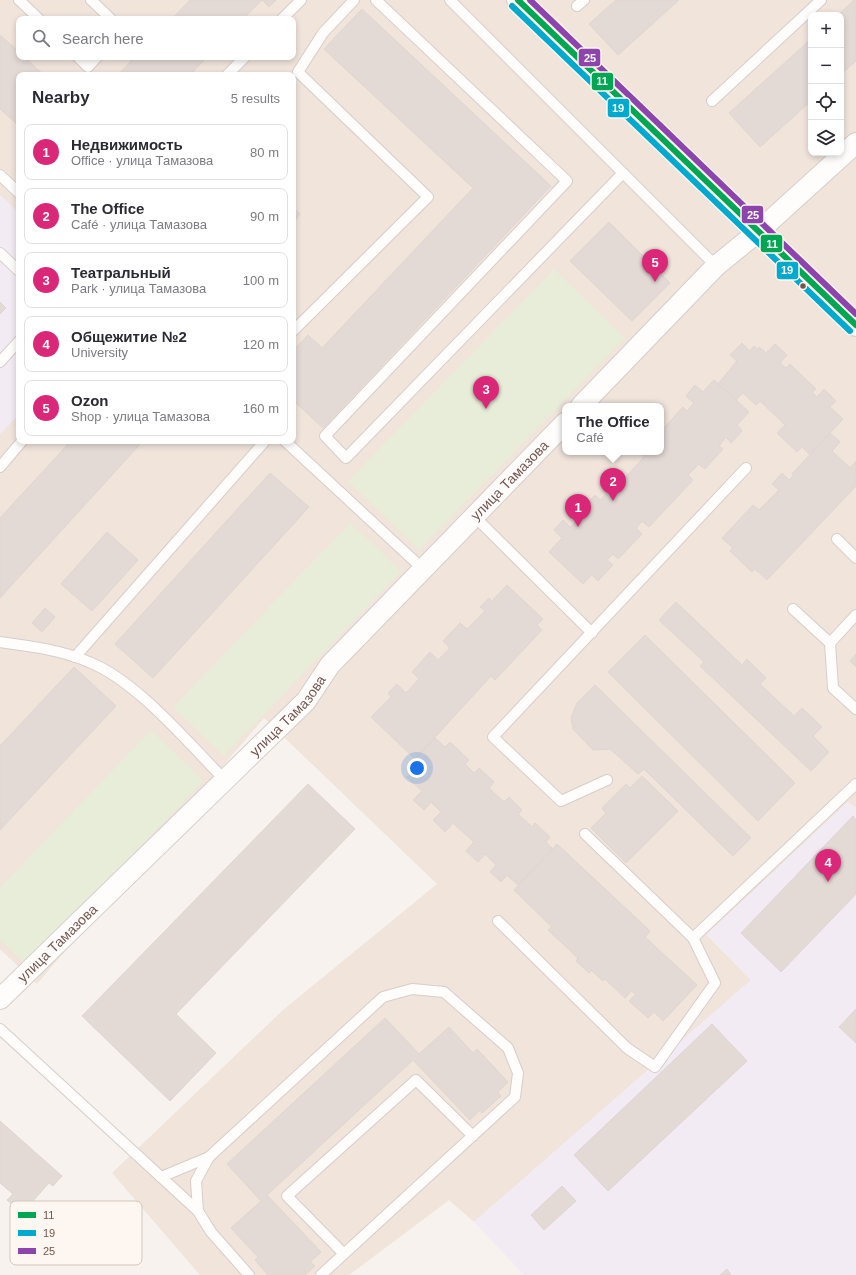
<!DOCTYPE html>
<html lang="en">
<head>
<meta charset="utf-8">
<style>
	body { margin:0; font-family:Helvetica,sans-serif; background:#f2f2f3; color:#2b2b33 }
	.controls { position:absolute; right:12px; top:12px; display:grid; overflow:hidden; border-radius:8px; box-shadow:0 2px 6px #0003 }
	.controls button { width:36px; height:36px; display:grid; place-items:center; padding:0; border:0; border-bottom:1px solid #e1e1e2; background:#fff; color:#2b2b33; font:20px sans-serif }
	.you { position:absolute; left:417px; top:768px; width:14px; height:14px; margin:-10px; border:3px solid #fff; border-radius:50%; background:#1a73e8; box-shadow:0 0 0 6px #1a73e833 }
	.badge { display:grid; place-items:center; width:26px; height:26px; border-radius:50%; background:#db2777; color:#fff; font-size:13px; font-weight:700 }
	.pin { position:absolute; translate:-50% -33px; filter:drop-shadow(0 1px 2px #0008) }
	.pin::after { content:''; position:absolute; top:21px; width:14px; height:12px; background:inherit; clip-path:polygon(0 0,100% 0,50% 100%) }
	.popup { position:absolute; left:562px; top:403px; width:102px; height:52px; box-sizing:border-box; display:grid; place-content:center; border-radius:8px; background:#fff; filter:drop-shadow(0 1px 3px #0005); font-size:13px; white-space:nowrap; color:#7c7c81 }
	.popup b { font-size:15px; color:#2b2b33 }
	.popup::after { content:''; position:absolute; left:50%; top:100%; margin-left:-8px; border:8px solid transparent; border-top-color:#fff }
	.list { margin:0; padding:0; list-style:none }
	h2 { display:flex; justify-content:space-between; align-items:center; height:52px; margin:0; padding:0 16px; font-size:17px }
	h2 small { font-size:13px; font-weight:400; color:#7c7c81 }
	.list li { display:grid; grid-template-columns:26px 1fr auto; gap:12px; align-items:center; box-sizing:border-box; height:56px; margin:0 8px 8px; padding:0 8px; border:1px solid #e1e1e2; border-radius:8px }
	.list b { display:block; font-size:15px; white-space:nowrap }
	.list p { margin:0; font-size:13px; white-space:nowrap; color:#7c7c81 }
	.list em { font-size:13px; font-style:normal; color:#7c7c81 }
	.icon { flex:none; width:22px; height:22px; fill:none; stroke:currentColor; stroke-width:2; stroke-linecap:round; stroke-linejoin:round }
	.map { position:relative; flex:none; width:856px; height:1275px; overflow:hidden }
	.search { position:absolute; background:#fff; box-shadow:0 2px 6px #0003; left:16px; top:16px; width:280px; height:44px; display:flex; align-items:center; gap:10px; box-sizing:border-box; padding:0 14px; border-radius:8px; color:#7c7c81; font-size:15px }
	.panel { position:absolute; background:#fff; box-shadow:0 2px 6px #0003; left:16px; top:72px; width:280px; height:372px; border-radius:8px }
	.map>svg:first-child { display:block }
</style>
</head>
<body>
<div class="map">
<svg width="856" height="1275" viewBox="0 0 856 1275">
	<rect width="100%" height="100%" fill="#f7f2ed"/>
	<!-- residential -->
	<path fill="#f0e4db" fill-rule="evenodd" d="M0,0H856V808L848,802L707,935L751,980L474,1222L449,1200L349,1275H200L112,1173L283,1010L437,884L264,718L37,984L0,949V434L19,414V441H293V75H19V213L0,195ZM811,15H841V153H811ZM19,19H293V57H19ZM565,406H661V452H565Z"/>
	<!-- education -->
	<g fill="#f3ebf3">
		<path d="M0,195L19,213V414L0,434Z"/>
		<path d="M848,802L856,808V1275H524L474,1222L751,980L707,934Z"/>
	</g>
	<!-- green -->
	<g fill="#e7edd9">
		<path d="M554,269L625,338L419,550L348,481Z"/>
		<path d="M350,523L401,571L224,756L173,707Z"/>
		<path d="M151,730L204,781L26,965L0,940V887Z"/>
	</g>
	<!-- building -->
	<g fill="#e4dad5" stroke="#e0d5d0">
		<path d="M190,0H262L243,19H172Z"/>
		<path d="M262,0H276L269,7Z"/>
		<path d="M616,0H679L618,55L589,24Z"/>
		<path d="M854,0H856V61L841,74V15H838Z"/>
		<path d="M362,9L551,186L323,428L293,400V351L308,335L322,348L473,188L324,49Z"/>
		<path d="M0,35L19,52V57H24L44,75H19V126L0,109Z"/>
		<path d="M811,39V101L760,147L729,113Z"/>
		<path d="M135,57H207L190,75H118Z"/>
		<path d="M293,208L300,214L293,223Z"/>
		<path d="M609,222L670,283L632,321L570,261Z"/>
		<path d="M0,302L6,308L0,314Z"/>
		<path d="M742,343L750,351L754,346L757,349L759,347L766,353L775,344L787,355L780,363L786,368L790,364L816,389L812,392L817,397L824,389L836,401L830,407L843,419L810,455L802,447L797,452L777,433L785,425L760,401L756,405L743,393L736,400L718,384L737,361L730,355Z"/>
		<path d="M714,380L749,412L737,425L742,431L731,443L726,437L719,446L723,449L705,469L699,464L688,475L693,480L649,527L642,521L636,528L642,534L618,559L613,554L607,560L613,565L598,581L592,575L583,584L549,552L562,538L554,530L563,520L570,527L577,521L574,518L595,495L600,500L611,489L603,482L613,472L622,481L644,457L639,452H661V436L665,432L662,430L683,407L687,411L694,403L686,396L695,385L703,392Z"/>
		<path d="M830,433L840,442L832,451L850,468L856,461V486L767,580L755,569L752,572L730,551L733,548L722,538L753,505L759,510L779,490L772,484L782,473L789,480L794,475L792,474Z"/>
		<path d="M71,441H143L0,598V518Z"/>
		<path d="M270,473L309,507L153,678L115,644Z"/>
		<path d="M107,532L138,560L92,611L61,584Z"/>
		<path d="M507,585L543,619L537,625L542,630L495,680L491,676L415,759L371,717L391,697L388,693L397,684L406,693L419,679L412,672L430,652L438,660L450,648L443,641L460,623L467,629L485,611L480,607L489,598L492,601Z"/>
		<path d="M676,602L742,665L747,659L766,678L760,684L794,716L802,708L822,727L813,736L829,752L811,771L700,666L704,662L659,620Z"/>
		<path d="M45,608L55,617L42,632L32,623Z"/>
		<path d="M645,635L795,783L758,821L608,672Z"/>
		<path d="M856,654V667L850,661Z"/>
		<path d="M74,667L116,706L0,830V746Z"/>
		<path d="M595,685L751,838L733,856L644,769L638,774L610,749L593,750L573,729L571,718L577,703Z"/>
		<path d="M435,738L445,747L450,742L469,760L465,764L474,773L479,768L494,782L489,788L504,802L509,797L522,810L518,814L532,827L535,823L550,837L546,842L553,849L518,885L507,875L501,882L490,872L496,865L485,854L478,862L466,851L474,842L453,823L445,832L433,820L441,812L431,802L424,810L413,800L422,791L407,777L420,763L415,759Z"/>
		<path d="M642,776L678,811L626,863L591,828L606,813L602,808L626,784L630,788Z"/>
		<path d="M308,784L355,829L176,1014L216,1053L170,1101L82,1016Z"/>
		<path d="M853,816L856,820V894L781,972L741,933Z"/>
		<path d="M557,844L650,931L645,937L697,985L663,1021L654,1012L648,1018L629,1001L636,994L631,991L625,998L605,979L603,981L591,970L589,973L576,961L578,958L548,930L552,927L514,890Z"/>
		<path d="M856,1009V1043L839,1027Z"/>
		<path d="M385,1018L419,1054L449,1027L473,1053L477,1049L508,1082L498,1092L501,1096L482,1113L480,1110L470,1120L413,1060L267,1195L321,1252L310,1262L315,1266L305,1275H268L255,1260L258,1257L231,1228L261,1201L227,1164Z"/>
		<path d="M712,1024L747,1061L608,1191L574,1155Z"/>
		<path d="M0,1121L62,1176L53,1186L49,1183L22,1213L7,1200L13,1194L0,1183Z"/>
		<path d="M562,1186L576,1201L544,1230L531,1215Z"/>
		<path d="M727,1269L731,1275H720Z"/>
	</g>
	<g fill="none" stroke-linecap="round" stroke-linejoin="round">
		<defs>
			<g id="lane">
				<path d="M19,0L39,19"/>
				<path d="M91,0L111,19"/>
				<path d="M376,0L567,181L325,436L346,458L623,173"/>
				<path d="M450,0L716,266"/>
				<path d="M577,6L584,0"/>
				<path d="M282,19L301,0"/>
				<path d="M78,57L88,67L97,57"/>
				<path d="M227,75L245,57"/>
				<path d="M712,101L821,0"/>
				<path d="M0,175L19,193"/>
				<path d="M0,253L19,271"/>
				<path d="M293,331L428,197L298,72L323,33L354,0"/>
				<path d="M0,362L19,341"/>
				<path d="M285,441L423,569"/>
				<path d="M0,467L22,441"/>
				<path d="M475,517L592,633"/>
				<path d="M837,539L856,558"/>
				<path d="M793,609L830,643"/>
				<path d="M856,615L830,643L833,688L856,709"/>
				<path d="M0,642C30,646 61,650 89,662C137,681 188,743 225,780"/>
				<path d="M75,657L265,441"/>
				<path d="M607,780L561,801L493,737L746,468"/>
				<path d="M585,834L693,938L856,784"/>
				<path d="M498,921L627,1048L655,1067L715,983L693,938"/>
				<path d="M0,1029L198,1211L211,1232L249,1275"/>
				<path d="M161,1177L209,1157"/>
				<path d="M198,1211L196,1181L209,1157L383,997L412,989L444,992L508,1048L518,1073L515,1097L321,1275"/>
				<path d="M344,1254L287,1196L416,1080L473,1136"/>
			</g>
			<g id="street">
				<path d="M581,406L716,266L759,231L856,143"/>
				<path id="s1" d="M0,999L306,701L330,665L565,423"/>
			</g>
			<path id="secondary" d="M518,0L856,325"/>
		</defs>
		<!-- lane casing -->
		<use href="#lane" stroke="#d6ceca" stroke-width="12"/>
		<!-- street casing -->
		<use href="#street" stroke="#d6ceca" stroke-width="22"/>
		<!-- secondary casing -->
		<use href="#secondary" stroke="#d7ceca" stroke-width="24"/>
		<!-- lane -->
		<use href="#lane" stroke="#fefdfc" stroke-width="10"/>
		<!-- street -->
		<use href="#street" stroke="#fefdfc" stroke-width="20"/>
		<!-- secondary -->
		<use href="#secondary" stroke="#fefdfc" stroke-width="22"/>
		<defs>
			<path id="bus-1" d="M518,0L856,325"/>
			<path id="bus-2" d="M512,6L850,331"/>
			<path id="bus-3" d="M530,0L856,314"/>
		</defs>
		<!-- bus-1 casing -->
		<use href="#bus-1" stroke="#fef6f0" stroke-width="9"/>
		<!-- bus-2 casing -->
		<use href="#bus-2" stroke="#fef6f0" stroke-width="9"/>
		<!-- bus-3 casing -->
		<use href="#bus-3" stroke="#fef6f0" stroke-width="9"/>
		<!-- bus-1 -->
		<use href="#bus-1" stroke="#00a651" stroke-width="6"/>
		<!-- bus-2 -->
		<use href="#bus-2" stroke="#00a9ce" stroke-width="6"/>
		<!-- bus-3 -->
		<use href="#bus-3" stroke="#8e44ad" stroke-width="6"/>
	</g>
	<!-- markers -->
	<circle fill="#75564e" stroke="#fef6f0" stroke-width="1.5" cx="803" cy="286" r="3.5"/>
	<g text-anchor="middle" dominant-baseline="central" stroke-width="3.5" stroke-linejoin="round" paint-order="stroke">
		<!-- street labels -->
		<g font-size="14" fill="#75564e" stroke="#fef6f0">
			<text stroke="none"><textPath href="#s1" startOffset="728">улица Тамазова</textPath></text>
			<text stroke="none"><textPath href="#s1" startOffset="404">улица Тамазова</textPath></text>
			<text stroke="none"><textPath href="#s1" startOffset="80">улица Тамазова</textPath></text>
		</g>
	</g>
	<!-- legend -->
	<rect x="10" y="1201" width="132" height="64" rx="6" fill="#fef6f0" stroke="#d5c6bf" stroke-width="1"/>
	<rect x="18" y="1212" width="18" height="6" fill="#00a651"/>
	<rect x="18" y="1230" width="18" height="6" fill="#00a9ce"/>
	<rect x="18" y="1248" width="18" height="6" fill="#8e44ad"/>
	<g font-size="11" fill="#75564e">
		<text x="43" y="1219">11</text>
		<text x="43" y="1237">19</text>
		<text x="43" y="1255">25</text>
	</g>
	<g stroke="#fef6f0" stroke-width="1.5">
		<rect x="578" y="48" width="23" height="19" rx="4" fill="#8e44ad"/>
		<rect x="591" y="72" width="23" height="19" rx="4" fill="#00a651"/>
		<rect x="607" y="98" width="23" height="20" rx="4" fill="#00a9ce"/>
		<rect x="741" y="205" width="23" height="19" rx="4" fill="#8e44ad"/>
		<rect x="760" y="234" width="23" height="19" rx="4" fill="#00a651"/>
		<rect x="776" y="261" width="23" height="19" rx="4" fill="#00a9ce"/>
	</g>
	<g font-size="11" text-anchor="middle" font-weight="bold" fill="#fff">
		<text x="590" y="62">25</text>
		<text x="602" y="85">11</text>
		<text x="618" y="112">19</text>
		<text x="753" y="219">25</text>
		<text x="772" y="248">11</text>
		<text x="787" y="274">19</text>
	</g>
</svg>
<div class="controls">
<button>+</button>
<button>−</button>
<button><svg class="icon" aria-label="locate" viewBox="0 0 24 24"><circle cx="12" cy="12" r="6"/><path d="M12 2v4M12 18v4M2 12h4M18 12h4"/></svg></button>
<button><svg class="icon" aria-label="layers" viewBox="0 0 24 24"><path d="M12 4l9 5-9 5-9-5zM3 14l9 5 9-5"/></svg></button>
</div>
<div class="you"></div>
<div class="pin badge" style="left:578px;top:527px">1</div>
<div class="pin badge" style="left:613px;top:501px">2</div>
<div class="popup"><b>The Office</b>Café</div>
<div class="pin badge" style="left:486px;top:409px">3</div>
<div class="pin badge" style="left:828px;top:882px">4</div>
<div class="pin badge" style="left:655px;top:282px">5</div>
<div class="search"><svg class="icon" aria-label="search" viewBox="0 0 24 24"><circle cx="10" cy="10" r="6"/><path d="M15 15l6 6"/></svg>Search here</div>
<section class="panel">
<h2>Nearby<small>5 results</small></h2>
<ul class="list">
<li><span class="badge">1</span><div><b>Недвижимость</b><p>Office · улица Тамазова</p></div><em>80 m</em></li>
<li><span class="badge">2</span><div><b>The Office</b><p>Café · улица Тамазова</p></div><em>90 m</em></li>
<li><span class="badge">3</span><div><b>Театральный</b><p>Park · улица Тамазова</p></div><em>100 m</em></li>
<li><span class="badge">4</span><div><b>Общежитие №2</b><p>University</p></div><em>120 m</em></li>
<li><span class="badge">5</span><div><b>Ozon</b><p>Shop · улица Тамазова</p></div><em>160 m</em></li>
</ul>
</section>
</div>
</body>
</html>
